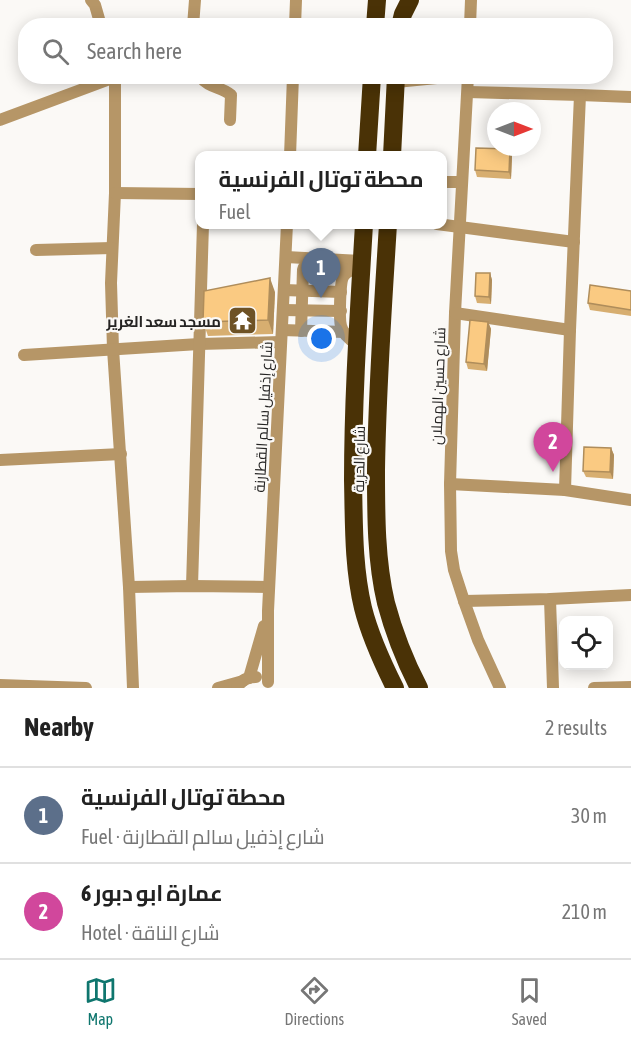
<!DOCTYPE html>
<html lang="en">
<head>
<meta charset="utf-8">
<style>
	body { margin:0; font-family:"Asap Condensed",Cairo,sans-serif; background:#f6f6f6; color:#222 }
	.controls { position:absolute; right:18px; bottom:18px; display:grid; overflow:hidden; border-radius:12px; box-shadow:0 3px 15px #0003 }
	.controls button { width:54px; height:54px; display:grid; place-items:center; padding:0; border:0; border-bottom:2px solid #e0e0e0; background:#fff; color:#222; font:30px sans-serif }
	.compass { position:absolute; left:487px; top:102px; width:54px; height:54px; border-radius:50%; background:#fff; box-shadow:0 3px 15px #0003; rotate:90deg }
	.you { position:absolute; left:322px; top:339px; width:21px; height:21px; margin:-15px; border:4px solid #fff; border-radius:50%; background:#1a73e8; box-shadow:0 0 0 9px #1a73e833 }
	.badge { display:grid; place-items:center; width:39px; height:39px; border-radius:50%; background:#0f766e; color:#fff; font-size:20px; font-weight:700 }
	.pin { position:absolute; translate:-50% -50px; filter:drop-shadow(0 2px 3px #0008) }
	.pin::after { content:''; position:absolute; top:32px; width:21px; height:18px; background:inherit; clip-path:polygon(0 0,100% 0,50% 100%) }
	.popup { position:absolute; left:195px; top:151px; width:252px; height:78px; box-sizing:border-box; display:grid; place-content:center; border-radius:12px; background:#fff; filter:drop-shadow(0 2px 4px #0005); font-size:20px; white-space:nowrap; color:#767676 }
	.popup b { font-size:22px; color:#222 }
	.popup::after { content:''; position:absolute; left:50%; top:100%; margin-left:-12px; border:12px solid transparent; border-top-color:#fff }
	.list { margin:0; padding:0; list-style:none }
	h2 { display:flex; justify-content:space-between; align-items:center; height:78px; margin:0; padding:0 24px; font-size:26px }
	h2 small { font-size:20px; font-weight:400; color:#767676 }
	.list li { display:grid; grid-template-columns:39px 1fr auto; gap:18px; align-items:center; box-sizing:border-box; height:96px; padding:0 24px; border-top:2px solid #e0e0e0 }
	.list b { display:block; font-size:22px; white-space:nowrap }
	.list p { margin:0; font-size:20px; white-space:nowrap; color:#767676 }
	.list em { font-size:20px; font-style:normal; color:#767676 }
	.icon { flex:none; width:33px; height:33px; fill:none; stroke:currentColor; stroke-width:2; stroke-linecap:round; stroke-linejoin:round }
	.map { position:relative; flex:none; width:631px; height:688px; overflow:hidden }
	.search { position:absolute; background:#fff; box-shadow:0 3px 15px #0003; left:18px; right:18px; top:18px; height:66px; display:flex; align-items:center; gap:15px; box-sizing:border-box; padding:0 21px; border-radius:24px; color:#767676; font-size:22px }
	.sheet { height:270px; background:#fff }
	nav { display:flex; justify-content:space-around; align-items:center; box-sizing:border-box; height:84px; border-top:2px solid #e0e0e0; background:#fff; font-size:16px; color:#767676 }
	nav a { display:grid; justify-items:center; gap:3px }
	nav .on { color:#0f766e }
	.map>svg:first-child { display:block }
</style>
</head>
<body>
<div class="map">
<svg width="631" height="688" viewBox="0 0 631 688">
	<rect width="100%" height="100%" fill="#fbf9f6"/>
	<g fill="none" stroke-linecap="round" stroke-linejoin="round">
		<!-- minor -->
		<g stroke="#b69667" stroke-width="12">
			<path d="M91,0L95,5L101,26"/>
			<path d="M193,26L195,0"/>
			<path d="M295,26L296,0"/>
			<path d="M470,26L471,0"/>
			<path d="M115,76V193L111,283L113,349L129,587L133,688"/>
			<path d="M200,76C209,89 221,86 231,95L230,120"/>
			<path d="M468,76L455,313L450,484L451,551L454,570L464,601L478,640L500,688"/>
			<path d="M396,82L457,76"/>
			<path d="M468,92L580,95L631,97"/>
			<path d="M0,120L118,76"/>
			<path d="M290,156L293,76"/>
			<path d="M442,182H462"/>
			<path d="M115,193L200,194"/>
			<path d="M437,224L574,242"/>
			<path d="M36,250L112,248"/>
			<path d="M286,257L361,261"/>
			<path d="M355,268C351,270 346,272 343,277C340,283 339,319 341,326C343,334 350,340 357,344"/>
			<path d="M284,290L341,292"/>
			<path d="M283,310L341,311"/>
			<path d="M455,313L570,330"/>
			<path d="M282,330L344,332"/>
			<path d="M301,331L303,270L304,267C315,264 339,266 349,271"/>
			<path d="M24,355L199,344L281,342"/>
			<path d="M0,460L121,454"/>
			<path d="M450,484L565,490L631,500"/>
			<path d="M565,490L570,330L580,95"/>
			<path d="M192,586L203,224"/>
			<path d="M129,587L192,586L269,587"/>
			<path d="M550,599L553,688"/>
			<path d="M464,601L550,599L631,595"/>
			<path d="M249,678L264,626"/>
			<path d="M268,682V611L287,224"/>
			<path d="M0,685L86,688"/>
			<path d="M218,688L243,681"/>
			<path d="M237,688C241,680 248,677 256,677"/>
			<path d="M594,688L631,687"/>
		</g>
		<!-- highway -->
		<g stroke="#4a3206" stroke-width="18">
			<path d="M375,26L377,0"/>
			<path d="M400,26L403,14L410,0"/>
			<path d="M367,156L372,76"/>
			<path d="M392,156L396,76"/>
			<path d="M364,224C359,310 353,395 353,480C354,522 353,566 363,608C370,636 382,662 395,688"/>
			<path d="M388,224C383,307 377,389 376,471C376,515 376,561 386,603C394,633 405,661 419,688"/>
		</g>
	</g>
	<!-- wall -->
	<g fill="#d7ae70">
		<path d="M510,149L512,156L511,179L477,177L475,170Z"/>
		<path d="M490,273L492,280L491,304L477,303L475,296Z"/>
		<path d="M631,291V316L590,310L588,303Z"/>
		<path d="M275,292L273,334L208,336L203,322Z"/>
		<path d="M488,322L491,329L487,371L468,369L466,362Z"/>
		<path d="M611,448L614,455L613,479L586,477L583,471Z"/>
	</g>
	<!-- shaded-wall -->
	<g fill="#af8d5b">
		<path d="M510,149L512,156L511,179L509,172Z"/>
		<path d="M490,273L492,280L491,304L489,297Z"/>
		<path d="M270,278L275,292L273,334L268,320Z"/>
		<path d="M488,322L491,329L487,371L484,364Z"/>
		<path d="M611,448L614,455L613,479L610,472Z"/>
	</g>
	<!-- building -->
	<g fill="#faca82" stroke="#af8d5b" stroke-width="1.5">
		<path d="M476,148L510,149L509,172L475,170Z"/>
		<path d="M476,273H490L489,297L475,296Z"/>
		<path d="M270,278L268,320L203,322L204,291Z"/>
		<path d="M590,285L631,291V310L588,303Z"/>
		<path d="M470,320L488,322L484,364L466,362Z"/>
		<path d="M584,447L611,448L610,472L583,471Z"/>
	</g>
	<!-- icons -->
	<defs>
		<symbol id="temple-square" viewBox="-11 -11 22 22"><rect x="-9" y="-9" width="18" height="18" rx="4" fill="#6e5225" stroke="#fbf9f6"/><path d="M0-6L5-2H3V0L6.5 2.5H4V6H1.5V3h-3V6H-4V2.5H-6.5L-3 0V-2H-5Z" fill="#fff"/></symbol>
	</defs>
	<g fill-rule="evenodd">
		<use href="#temple-square" x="226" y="304" width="33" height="33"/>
	</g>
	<g text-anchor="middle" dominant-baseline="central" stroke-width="4.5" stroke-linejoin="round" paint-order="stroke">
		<!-- poi labels -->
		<g font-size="15" font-weight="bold" fill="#252423" stroke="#fbf9f6" text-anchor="end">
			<text x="221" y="321">مسجد سعد الغرير</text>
		</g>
		<!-- street labels -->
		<g font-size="15" fill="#252423" stroke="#fbf9f6">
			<text transform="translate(438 386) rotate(-88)">شارع حسين الهملان</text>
			<text transform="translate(263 417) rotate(-87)">شارع إذفيل سالم القطارنة</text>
			<text transform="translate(359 459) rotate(-89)">شارع الحرية</text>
		</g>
	</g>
</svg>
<div class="controls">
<button><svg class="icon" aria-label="locate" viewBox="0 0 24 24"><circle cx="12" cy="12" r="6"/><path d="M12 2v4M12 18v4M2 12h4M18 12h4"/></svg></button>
</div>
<svg class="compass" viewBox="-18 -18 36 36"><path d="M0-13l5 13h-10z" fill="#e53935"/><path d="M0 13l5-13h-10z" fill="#767676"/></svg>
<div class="you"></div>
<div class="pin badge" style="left:321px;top:298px;background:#5c6f8a">1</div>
<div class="popup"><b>محطة توتال الفرنسية</b>Fuel</div>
<div class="pin badge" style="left:553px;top:472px;background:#d1479c">2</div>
<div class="search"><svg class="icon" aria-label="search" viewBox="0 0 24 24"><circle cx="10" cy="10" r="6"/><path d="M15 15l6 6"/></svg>Search here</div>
</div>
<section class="sheet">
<h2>Nearby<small>2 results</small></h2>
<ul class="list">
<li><span class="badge" style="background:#5c6f8a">1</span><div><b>محطة توتال الفرنسية</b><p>Fuel · شارع إذفيل سالم القطارنة</p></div><em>30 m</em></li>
<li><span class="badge" style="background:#d1479c">2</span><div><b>عمارة ابو دبور 6</b><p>Hotel · شارع الناقة</p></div><em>210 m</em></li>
</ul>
</section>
<nav>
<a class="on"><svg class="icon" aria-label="map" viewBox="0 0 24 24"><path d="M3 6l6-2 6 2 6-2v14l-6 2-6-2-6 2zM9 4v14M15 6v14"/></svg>Map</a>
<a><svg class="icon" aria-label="directions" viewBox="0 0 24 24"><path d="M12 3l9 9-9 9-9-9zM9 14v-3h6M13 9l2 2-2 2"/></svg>Directions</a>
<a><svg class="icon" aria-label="saved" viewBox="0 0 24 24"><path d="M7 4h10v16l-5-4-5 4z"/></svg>Saved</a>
</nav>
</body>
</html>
